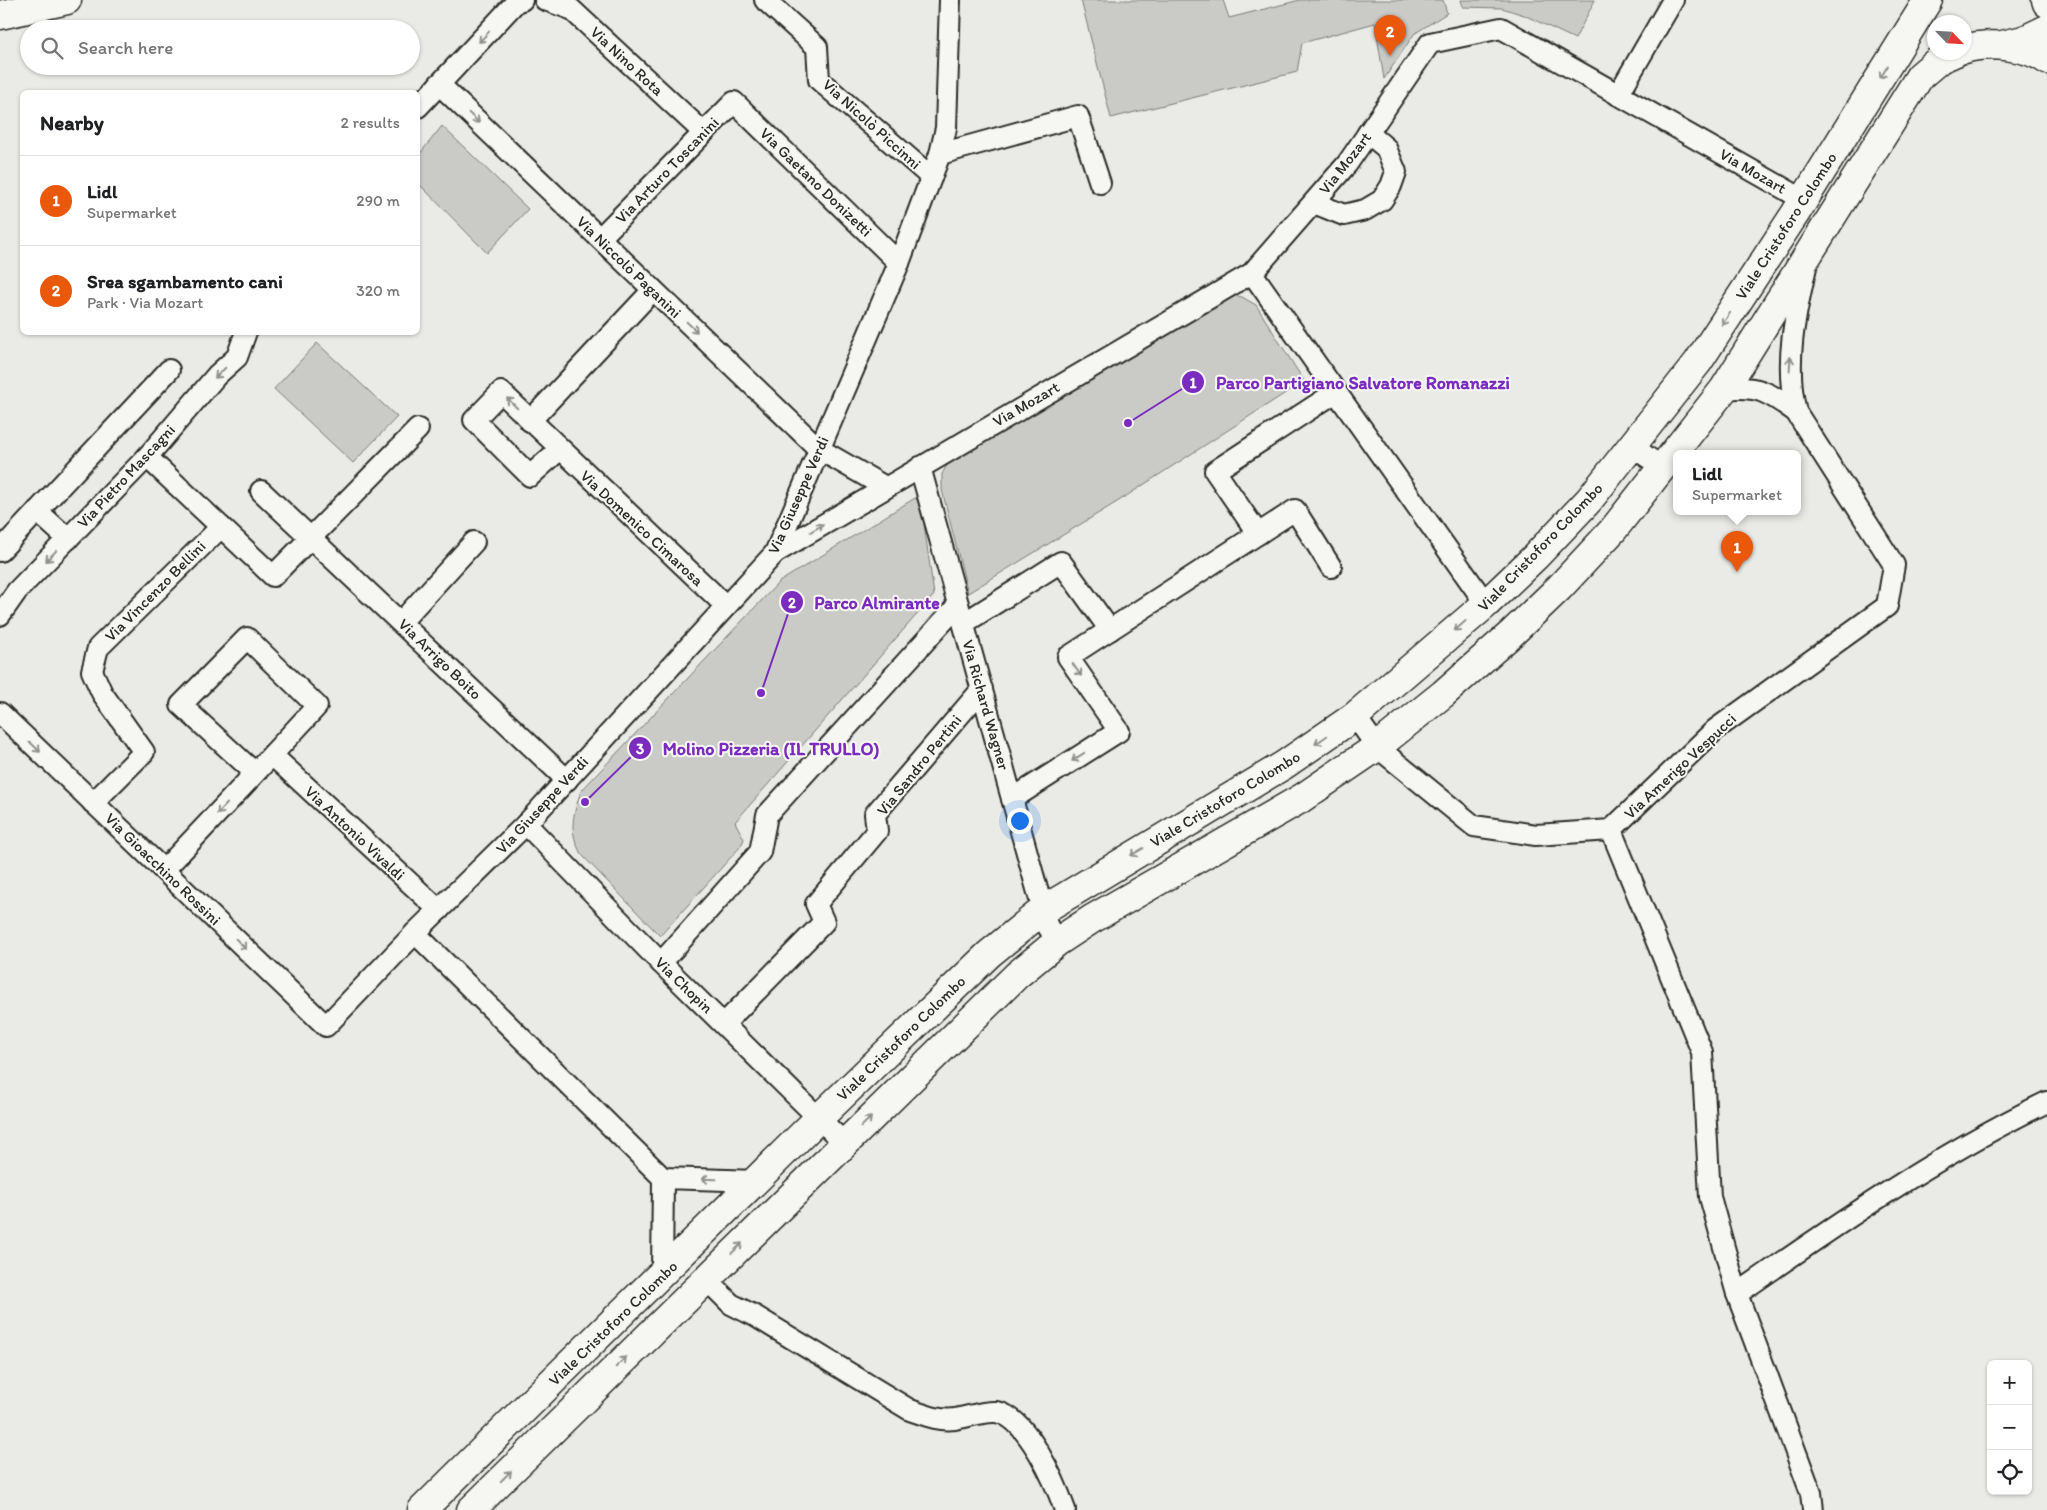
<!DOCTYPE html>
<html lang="en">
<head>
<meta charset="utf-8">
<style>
	body { margin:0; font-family:Itim,sans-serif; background:#f2f2f2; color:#202124 }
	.controls { position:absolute; right:15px; bottom:15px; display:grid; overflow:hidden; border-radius:8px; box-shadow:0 1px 4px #0004 }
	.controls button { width:45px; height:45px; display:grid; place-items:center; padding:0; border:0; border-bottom:1px solid #e0e0e0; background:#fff; color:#202124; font:25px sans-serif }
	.compass { position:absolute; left:1927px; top:15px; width:45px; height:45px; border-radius:50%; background:#fff; box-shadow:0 1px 4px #0004; rotate:115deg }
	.you { position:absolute; left:1019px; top:820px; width:18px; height:18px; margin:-12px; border:4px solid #fff; border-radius:50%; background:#1a73e8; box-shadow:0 0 0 8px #1a73e833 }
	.badge { display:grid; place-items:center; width:32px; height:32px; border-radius:50%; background:#ea580c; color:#fff; font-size:16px; font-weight:700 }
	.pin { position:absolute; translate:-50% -41px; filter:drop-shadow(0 1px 2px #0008) }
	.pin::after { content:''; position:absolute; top:26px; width:18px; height:15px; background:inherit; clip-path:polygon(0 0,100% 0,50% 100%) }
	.popup { position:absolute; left:1673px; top:450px; width:128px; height:65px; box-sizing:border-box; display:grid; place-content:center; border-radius:8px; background:#fff; filter:drop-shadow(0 1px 4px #0005); font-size:16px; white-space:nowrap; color:#757577 }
	.popup b { font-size:19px; color:#202124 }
	.popup::after { content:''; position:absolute; left:50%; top:100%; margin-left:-10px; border:10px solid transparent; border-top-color:#fff }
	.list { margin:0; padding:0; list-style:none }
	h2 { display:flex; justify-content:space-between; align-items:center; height:65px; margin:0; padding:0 20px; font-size:21px }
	h2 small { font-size:16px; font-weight:400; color:#757577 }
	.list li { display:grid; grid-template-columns:32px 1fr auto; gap:15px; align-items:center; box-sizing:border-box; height:90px; padding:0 20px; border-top:1px solid #e0e0e0 }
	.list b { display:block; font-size:19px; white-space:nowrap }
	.list p { margin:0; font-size:16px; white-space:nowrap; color:#757577 }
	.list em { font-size:16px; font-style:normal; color:#757577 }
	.icon { flex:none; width:28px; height:28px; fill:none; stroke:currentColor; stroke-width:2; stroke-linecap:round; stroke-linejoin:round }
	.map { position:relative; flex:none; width:2047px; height:1510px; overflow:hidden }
	.search { position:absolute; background:#fff; box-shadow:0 1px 4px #0004; left:20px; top:20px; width:400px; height:55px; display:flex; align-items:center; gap:12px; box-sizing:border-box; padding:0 18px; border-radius:28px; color:#757577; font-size:19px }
	.panel { position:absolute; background:#fff; box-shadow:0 1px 4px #0004; left:20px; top:90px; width:400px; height:245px; border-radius:8px }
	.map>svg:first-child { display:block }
</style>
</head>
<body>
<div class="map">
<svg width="2047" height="1510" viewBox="0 0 2047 1510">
	<rect width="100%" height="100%" fill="#eaeae6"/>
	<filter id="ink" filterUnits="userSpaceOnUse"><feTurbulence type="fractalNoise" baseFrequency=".02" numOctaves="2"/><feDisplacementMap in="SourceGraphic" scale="10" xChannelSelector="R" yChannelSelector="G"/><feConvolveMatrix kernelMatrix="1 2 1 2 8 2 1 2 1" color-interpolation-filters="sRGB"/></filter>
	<g filter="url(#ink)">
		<!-- green -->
		<g fill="#cacac7" stroke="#7a7a79">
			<path d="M1081,0H1223L1229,18L1300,0H1443L1447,13L1414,34L1384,79L1375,23L1302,43L1297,72L1111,118Z"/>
			<path d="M1461,0H1595L1575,39L1524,15L1502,8L1463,7Z"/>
			<path d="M442,126L528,209L487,253L418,183V156Z"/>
			<path d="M1227,294L1242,297L1256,305L1304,381L1117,502L968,593L942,490V474L947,465Z"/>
			<path d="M317,343L397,417L353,463L274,389Z"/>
			<path d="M915,498L921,503L934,595L735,822L744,839L741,846L660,936L581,854C568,829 573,816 581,791L779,582Z"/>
		</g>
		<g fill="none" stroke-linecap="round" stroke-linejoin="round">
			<defs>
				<g id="minor">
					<path d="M545,0L571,9L703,132"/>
					<path d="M765,0L817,47L819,80L931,177"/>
					<path d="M439,84L819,449L885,487"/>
					<path d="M1618,95L1673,0"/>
					<path d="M418,107L517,1L522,0"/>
					<path d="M940,154L1078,116L1100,183"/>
					<path d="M1314,203L1344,215L1365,210L1382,200L1391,186L1396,172L1386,148L1368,133"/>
					<path d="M600,238L734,102L899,263"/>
					<path d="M1252,273L1486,604"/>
					<path d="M1724,389C1758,385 1768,392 1796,412"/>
					<path d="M530,421L653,290"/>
					<path d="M1633,447L1663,468"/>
					<path d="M559,450L530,476L474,420L501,392L726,606"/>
					<path d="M147,457L273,576L418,429"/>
					<path d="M920,467L1047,925L1057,942"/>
					<path d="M261,491L567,780"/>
					<path d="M37,511L68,539"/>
					<path d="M1258,534L1215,471L1336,392"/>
					<path d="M0,551L169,370"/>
					<path d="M775,553L1252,273L1347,164L1430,43L1501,28L1804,200"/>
					<path d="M0,615L17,591L147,457L217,375L237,357L246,332"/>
					<path d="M401,622L474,542"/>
					<path d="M964,623L1061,562L1110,630"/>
					<path d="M0,713L326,1026L415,933L526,824L775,553L899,263L940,154L946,128L950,0"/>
					<path d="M1355,716L1377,747L1474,826L1536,835L1611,830L1716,729L1887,606L1894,565L1796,412C1784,363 1795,315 1806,267"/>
					<path d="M272,755L439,910"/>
					<path d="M1012,799L1119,731L1068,657L1295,510L1331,567"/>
					<path d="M93,803L144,752L102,693L92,671L98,648L221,527"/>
					<path d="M526,824L661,963L844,1143"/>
					<path d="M1611,830L1702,1052L1710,1197L1737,1294L1811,1493L1813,1510"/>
					<path d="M164,870C215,816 267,761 317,706L247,638L181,705L255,773"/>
					<path d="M415,933L663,1178"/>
					<path d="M661,963L760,852L767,815L958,605"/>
					<path d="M724,1024L824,922L816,904L877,831L875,814L982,689"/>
					<path d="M662,1275L663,1178L758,1181"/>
					<path d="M706,1279L731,1304L755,1316L910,1410C925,1415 938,1421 955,1419C968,1417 983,1411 996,1412C1027,1416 1056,1484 1065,1510"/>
					<path d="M1737,1294C1837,1224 1938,1155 2047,1102"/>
				</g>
				<g id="secondary">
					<path d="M2046,0L2047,3"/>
					<path d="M2002,45L2024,40L2047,29"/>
					<path d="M1964,49C1989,42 2026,45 2047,60"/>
					<path d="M422,1510L818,1119L989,954L1043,910L1284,765L1355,716L1486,604L1535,557L1589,500L1698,362L1795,214L1928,0"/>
					<path d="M471,1510L1017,975L1057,942L1092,919L1302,798L1377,747L1443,694L1510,635L1559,588L1613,530L1724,389L1920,76L1940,59L1956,52"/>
				</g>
				<path id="primary" d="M0,15L67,0"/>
			</defs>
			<!-- minor casing -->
			<use href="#minor" stroke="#2b2b2b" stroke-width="24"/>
			<!-- secondary casing -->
			<use href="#secondary" stroke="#2b2b2b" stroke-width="31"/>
			<!-- primary casing -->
			<use href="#primary" stroke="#2b2b2b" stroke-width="31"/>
			<!-- minor -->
			<use href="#minor" stroke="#f6f6f2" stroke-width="20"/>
			<!-- secondary -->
			<use href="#secondary" stroke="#f6f6f2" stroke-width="28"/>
			<!-- primary -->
			<use href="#primary" stroke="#f6f6f2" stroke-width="28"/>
		</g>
		<!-- one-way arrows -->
		<defs><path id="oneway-shaft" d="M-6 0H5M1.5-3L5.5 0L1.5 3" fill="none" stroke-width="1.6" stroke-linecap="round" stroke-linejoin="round" transform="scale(1.25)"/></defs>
		<g stroke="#90908e">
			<use href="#oneway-shaft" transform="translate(484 37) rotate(133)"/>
			<use href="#oneway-shaft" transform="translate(1884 72) rotate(122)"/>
			<use href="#oneway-shaft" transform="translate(474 118) rotate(44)"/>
			<use href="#oneway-shaft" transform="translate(1726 319) rotate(123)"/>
			<use href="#oneway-shaft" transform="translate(692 327) rotate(44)"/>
			<use href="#oneway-shaft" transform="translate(1790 364) rotate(-87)"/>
			<use href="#oneway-shaft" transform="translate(220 373) rotate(135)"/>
			<use href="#oneway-shaft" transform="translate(512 403) rotate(-135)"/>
			<use href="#oneway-shaft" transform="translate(817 528) rotate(-31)"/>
			<use href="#oneway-shaft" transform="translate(51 556) rotate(134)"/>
			<use href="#oneway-shaft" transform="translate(1460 626) rotate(139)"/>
			<use href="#oneway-shaft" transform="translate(1077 670) rotate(55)"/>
			<use href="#oneway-shaft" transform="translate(1321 740) rotate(145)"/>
			<use href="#oneway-shaft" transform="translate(35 747) rotate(44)"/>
			<use href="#oneway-shaft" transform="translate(1078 757) rotate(147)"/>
			<use href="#oneway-shaft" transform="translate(222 809) rotate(133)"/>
			<use href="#oneway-shaft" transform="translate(1137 852) rotate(149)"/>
			<use href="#oneway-shaft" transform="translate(241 944) rotate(44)"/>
			<use href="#oneway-shaft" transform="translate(866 1122) rotate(-44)"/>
			<use href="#oneway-shaft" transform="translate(709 1179) rotate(-178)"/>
			<use href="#oneway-shaft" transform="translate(737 1248) rotate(-44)"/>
			<use href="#oneway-shaft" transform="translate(621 1362) rotate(-45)"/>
			<use href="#oneway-shaft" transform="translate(506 1476) rotate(-45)"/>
		</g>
	</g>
	<g text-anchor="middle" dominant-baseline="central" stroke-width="4" stroke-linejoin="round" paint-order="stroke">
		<!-- street labels -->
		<g font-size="16" fill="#2b2b2b" stroke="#f6f6f2">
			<text transform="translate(627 61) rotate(43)">Via Nino Rota</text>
			<text transform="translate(872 124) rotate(42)">Via Nicolò Piccinni</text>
			<text transform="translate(1345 163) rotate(-52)">Via Mozart</text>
			<text transform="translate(667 170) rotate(-46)">Via Arturo Toscanini</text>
			<text transform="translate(1753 171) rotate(30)">Via Mozart</text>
			<text transform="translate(816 182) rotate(44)">Via Gaetano Donizetti</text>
			<text transform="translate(1786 226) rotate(-57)">Viale Cristoforo Colombo</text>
			<text transform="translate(629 267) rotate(44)">Via Niccolò Paganini</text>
			<text transform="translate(1026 404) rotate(-30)">Via Mozart</text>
			<text transform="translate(126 476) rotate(-47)">Via Pietro Mascagni</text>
			<text transform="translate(798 495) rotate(-66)">Via Giuseppe Verdi</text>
			<text transform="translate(642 528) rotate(43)">Via Domenico Cimarosa</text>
			<text transform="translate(1540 547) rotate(-46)">Viale Cristoforo Colombo</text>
			<text transform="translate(155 591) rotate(-45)">Via Vincenzo Bellini</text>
			<text transform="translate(440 659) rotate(44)">Via Arrigo Boito</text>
			<text transform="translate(986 705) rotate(74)">Via Richard Wagner</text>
			<text transform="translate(919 765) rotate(-51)">Via Sandro Pertini</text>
			<text transform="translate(1680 766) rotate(-43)">Via Amerigo Vespucci</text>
			<text transform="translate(1225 799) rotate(-31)">Viale Cristoforo Colombo</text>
			<text transform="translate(542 805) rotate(-47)">Via Giuseppe Verdi</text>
			<text transform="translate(355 833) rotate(43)">Via Antonio Vivaldi</text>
			<text transform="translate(163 869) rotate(44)">Via Gioacchino Rossini</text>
			<text transform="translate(684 985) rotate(44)">Via Chopin</text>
			<text transform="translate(901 1038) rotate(-44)">Viale Cristoforo Colombo</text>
			<text transform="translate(613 1323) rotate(-44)">Viale Cristoforo Colombo</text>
		</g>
	</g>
	<!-- callouts -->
	<path fill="none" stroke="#7b2cbf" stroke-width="2" d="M1128 423L1193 382M761 693L792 602M585 802L640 748"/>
	<g fill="#7b2cbf" stroke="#f6f6f2" stroke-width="2">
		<circle cx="1128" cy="423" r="5"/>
		<circle cx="761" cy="693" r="5"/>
		<circle cx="585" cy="802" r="5"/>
		<circle cx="1193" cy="382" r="12"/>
		<circle cx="792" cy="602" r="12"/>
		<circle cx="640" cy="748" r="12"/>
	</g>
	<g font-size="15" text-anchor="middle" font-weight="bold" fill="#fff">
		<text x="1193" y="388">1</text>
		<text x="792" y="608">2</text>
		<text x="640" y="754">3</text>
	</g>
	<g font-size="18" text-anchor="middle" font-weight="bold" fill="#7b2cbf" stroke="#f6f6f2" stroke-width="4" stroke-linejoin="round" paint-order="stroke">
		<text x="1363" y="389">Parco Partigiano Salvatore Romanazzi</text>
		<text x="877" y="609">Parco Almirante</text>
		<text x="771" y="755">Molino Pizzeria (IL TRULLO)</text>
	</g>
</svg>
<div class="controls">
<button>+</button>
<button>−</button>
<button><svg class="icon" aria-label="locate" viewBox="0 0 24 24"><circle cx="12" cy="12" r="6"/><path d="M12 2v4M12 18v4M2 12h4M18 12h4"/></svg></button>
</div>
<svg class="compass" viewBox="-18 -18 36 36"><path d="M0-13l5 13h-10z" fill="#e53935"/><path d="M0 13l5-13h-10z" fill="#757577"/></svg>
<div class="you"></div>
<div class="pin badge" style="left:1737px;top:572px">1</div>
<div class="popup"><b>Lidl</b>Supermarket</div>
<div class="pin badge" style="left:1390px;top:56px">2</div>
<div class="search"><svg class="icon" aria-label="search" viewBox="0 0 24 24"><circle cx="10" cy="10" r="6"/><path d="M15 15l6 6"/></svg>Search here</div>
<section class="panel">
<h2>Nearby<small>2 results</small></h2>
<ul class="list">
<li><span class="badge">1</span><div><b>Lidl</b><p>Supermarket</p></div><em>290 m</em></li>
<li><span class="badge">2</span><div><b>Srea sgambamento cani</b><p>Park · Via Mozart</p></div><em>320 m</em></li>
</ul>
</section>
</div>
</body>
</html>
